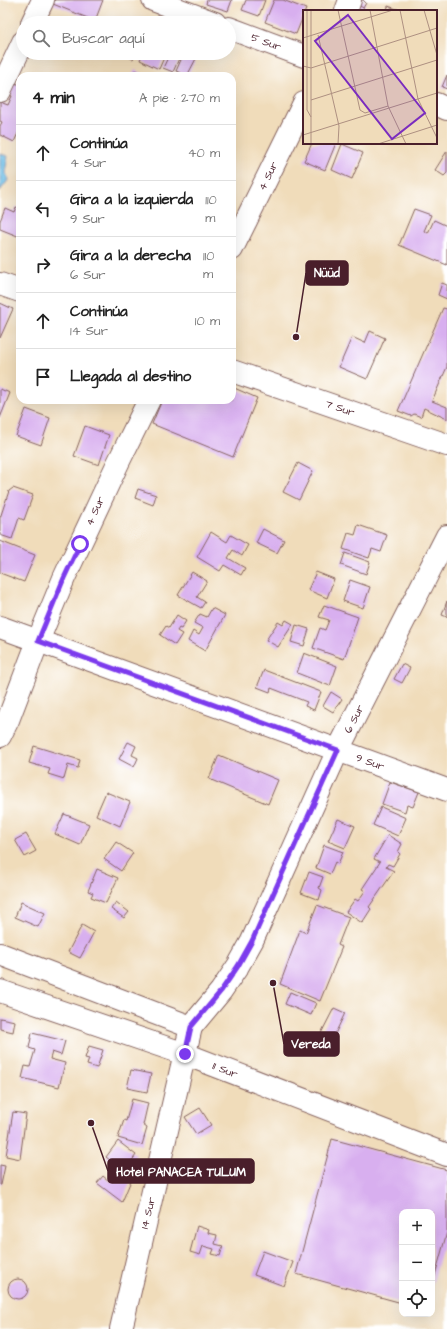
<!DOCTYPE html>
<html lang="es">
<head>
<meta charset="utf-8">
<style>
	body { margin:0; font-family:"Architects Daughter",sans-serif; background:#f2f2f2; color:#222 }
	.controls { position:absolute; right:12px; bottom:12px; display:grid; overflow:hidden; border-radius:8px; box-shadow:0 4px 16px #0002 }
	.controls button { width:36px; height:36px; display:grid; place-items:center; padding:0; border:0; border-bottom:1px solid #e0e0e0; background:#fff; color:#222; font:20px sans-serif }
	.stop { position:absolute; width:12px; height:12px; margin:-9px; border:3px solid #7c3aed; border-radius:50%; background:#fff }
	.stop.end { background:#7c3aed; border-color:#fff; box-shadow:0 1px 4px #0008 }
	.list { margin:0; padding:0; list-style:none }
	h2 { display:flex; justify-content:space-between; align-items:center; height:52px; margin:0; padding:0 16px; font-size:17px }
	h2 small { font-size:13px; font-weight:400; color:#767676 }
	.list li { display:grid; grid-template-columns:26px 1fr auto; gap:12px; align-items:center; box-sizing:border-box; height:56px; padding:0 16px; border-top:1px solid #e0e0e0 }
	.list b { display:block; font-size:15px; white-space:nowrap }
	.list p { margin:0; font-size:13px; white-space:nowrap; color:#767676 }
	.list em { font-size:13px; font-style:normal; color:#767676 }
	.icon { flex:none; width:22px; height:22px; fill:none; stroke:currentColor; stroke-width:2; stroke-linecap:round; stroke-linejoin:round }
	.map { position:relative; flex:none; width:447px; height:1329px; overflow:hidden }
	.search { position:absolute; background:#fff; box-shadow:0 4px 16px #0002; left:16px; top:16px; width:220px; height:44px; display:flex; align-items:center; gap:10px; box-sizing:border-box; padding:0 14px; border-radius:22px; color:#767676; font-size:15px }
	.panel { position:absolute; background:#fff; box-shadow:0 4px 16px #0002; left:16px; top:72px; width:220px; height:332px; border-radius:12px }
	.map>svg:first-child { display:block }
</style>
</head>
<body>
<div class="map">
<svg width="447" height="1329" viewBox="0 0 447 1329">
	<rect width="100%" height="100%" fill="#fff"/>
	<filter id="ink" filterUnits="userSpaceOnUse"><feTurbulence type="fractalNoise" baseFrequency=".025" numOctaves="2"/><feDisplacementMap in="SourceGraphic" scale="8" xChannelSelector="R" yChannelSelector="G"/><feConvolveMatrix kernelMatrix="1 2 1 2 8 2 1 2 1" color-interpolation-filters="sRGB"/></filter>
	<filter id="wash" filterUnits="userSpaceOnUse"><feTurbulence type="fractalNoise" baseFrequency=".012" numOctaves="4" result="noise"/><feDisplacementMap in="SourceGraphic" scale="16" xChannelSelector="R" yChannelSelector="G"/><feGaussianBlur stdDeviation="0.9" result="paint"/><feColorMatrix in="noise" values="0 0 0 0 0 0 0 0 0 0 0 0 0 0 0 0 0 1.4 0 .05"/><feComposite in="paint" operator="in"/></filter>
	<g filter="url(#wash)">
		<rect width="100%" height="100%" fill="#f0dcba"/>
		<!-- water -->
		<path fill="#69bbe5" stroke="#5a6d88" d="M0,154L8,156L5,173L9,179L0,191Z"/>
		<g id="blocks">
			<!-- building -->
			<g fill="#d8afef">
				<path d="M54,0H103L95,21L53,4Z"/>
				<path d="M207,0H232L228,11L206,4Z"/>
				<path d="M246,0H265L259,16L242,10Z"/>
				<path d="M274,0H283L306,9L296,34L265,22Z"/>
				<path d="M354,0H363L366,3L363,8L360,6L357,11Z"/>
				<path d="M388,6L403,11H387Z"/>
				<path d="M119,53H136L133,59Z"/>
				<path d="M143,53H166L159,69L140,60Z"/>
				<path d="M170,53L181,54L173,72L163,68Z"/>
				<path d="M184,53H199L187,76L176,71Z"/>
				<path d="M135,70L146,76H132Z"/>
				<path d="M447,75V89L442,87Z"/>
				<path d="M11,81L20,85V129L14,142L0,135V126L2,122L0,121V102L8,105L12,96L6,93Z"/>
				<path d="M312,143H336L325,170L304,161Z"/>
				<path d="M342,144L363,153L352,179L332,170Z"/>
				<path d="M447,151V173L444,176L435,170Z"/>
				<path d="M16,207L20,208V237L0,229V221L5,208L14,212Z"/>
				<path d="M414,209L431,215L424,231L428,233L434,220L447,226V265L399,245Z"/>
				<path d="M442,283L447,285V299L438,295Z"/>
				<path d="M0,303L13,309L0,338Z"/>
				<path d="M443,308L447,309V367L432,401L447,407V419L424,408L421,417L414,414L411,416L398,411Z"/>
				<path d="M370,331L385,338L367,379L339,367L352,337L365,343Z"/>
				<path d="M232,387L257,398L233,457L152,424L162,400H232Z"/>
				<path d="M0,389L10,393L0,418Z"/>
				<path d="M26,409L50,418L41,445L16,436Z"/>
				<path d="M85,426L109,435L99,465L74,456Z"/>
				<path d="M298,463L313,471L299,500L283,492Z"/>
				<path d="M13,488L33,495L24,520L19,518L12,539L0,535V518L9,491Z"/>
				<path d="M138,489L156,495L153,505L135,498Z"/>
				<path d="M358,525L387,535L381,552L372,549L369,558L343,549L348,533L355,535Z"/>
				<path d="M263,529L284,540L277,553L256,543Z"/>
				<path d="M211,532L227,542L231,535L248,545L242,556L233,550L228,558L245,568L241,575L224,565L220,571L197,557Z"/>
				<path d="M0,541L35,555L24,582L0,573Z"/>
				<path d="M345,553L370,562L366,574L341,565Z"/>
				<path d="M192,572L207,581L197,597L205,602L201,608L178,595Z"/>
				<path d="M316,572L334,579L327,598L308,590Z"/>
				<path d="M350,580L370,587L363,608L343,601Z"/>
				<path d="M447,601V617L442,615Z"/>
				<path d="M324,605L358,617L344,659L313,648L320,628L325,630L329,620L319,617Z"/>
				<path d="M212,608L225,615L205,651L188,641L193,631L199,635L203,628L194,623L200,614L207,617Z"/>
				<path d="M177,615L186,621L181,629L179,628L177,631L182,634L175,645L160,635L166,626L169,628Z"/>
				<path d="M286,620L293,624L278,647L266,640L278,622L283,625Z"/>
				<path d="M296,625L309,629L304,646L291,642Z"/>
				<path d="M304,653L337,666L330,686L297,673Z"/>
				<path d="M402,664L410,668L402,683L394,679Z"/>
				<path d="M264,670L321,692L314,710L305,706L307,702L271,688L270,692L257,687Z"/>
				<path d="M331,692L342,699L333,712L323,706Z"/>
				<path d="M128,742L136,746L132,755L138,758L134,767L119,759Z"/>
				<path d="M34,746L80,760L78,768L68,765L64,779L48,774L50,769L29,763Z"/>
				<path d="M219,755L278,780L268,804L209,779Z"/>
				<path d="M390,782L419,792L413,807L407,805L405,812L382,804Z"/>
				<path d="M106,792L130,802L120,826L96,815Z"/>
				<path d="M381,807L406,818L398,836L373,825Z"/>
				<path d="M64,814L89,824L80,845L55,834Z"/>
				<path d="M338,819L355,826L345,848L328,841Z"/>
				<path d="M26,834L36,851L25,857L15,840Z"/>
				<path d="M388,835L402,844L398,852L400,854L393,866L388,864L386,867L394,871L369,907L371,909L362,923L346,912L355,899L358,901L365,891L362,889L380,862L374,859Z"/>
				<path d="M116,842L133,853L121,871L104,859Z"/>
				<path d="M324,845L343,852L338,864L335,862L330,874L316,868Z"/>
				<path d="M97,869L118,878L106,903L91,897L93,893L88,891Z"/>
				<path d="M309,872L323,877L319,888L322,890L319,900L301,893Z"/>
				<path d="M21,902L45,913L38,927L15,917Z"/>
				<path d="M116,902L129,912L124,918L111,909Z"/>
				<path d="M317,905L349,917L338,945L342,947L320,1001L280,984L300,930L306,933Z"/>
				<path d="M82,925L94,932L80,958L68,952Z"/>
				<path d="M290,992L316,1003L311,1015L285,1004Z"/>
				<path d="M334,1008L345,1013L325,1055L313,1049Z"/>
				<path d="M0,1018L15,1021L13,1032L0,1029Z"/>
				<path d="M32,1033L65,1041L61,1055L52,1052L50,1059L65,1063L59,1087L22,1078L25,1066L30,1067L35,1050L29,1048Z"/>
				<path d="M89,1046L103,1050L97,1068L87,1065L89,1059L85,1058Z"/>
				<path d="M131,1070L151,1074L147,1092L127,1088Z"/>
				<path d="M132,1099L148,1103L143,1125L147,1128L142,1145L118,1138L124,1120L126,1121Z"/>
				<path d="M200,1108L211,1125L196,1134L185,1117Z"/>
				<path d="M13,1112L26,1114L20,1159L6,1156Z"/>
				<path d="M332,1139L447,1170V1232L432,1286V1212H402V1303L296,1274Z"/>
				<path d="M118,1141L136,1155L128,1166L135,1171L122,1202L97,1183L103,1176L110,1182L120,1168L106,1157Z"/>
				<path d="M0,1165L5,1166L1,1185H0Z"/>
				<path d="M197,1226L209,1230L208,1233L217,1235L215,1244L223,1246L220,1256L212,1254L214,1249L203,1246L200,1255L190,1252Z"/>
				<path d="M263,1251L293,1262L284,1286L254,1275Z"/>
				<circle cx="18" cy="1289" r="10"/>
			</g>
		</g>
	</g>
	<g filter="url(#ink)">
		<use href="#blocks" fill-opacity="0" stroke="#84615d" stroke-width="1"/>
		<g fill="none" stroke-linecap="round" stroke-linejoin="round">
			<defs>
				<g id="minor">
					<path d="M153,0L215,23"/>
					<path d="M346,11L350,0"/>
					<path d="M32,23L43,0"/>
					<path d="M229,28L304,56"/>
					<path d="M0,91L23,42"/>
					<path d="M436,104L447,109"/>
					<path d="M232,249L304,103"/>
					<path d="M0,284L20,291"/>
					<path d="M232,371L447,445"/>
					<path d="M0,627L447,790"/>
					<path d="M0,736L8,720L38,641L64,578L118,463L149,400"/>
					<path d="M0,954L191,1027"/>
					<path d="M0,991L185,1054L447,1155"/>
					<path d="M121,1329L191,1027L221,991L238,966L252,941L338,750L447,536"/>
				</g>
			</defs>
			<!-- minor casing -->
			<use href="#minor" stroke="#84615d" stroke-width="24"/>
			<!-- minor -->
			<use href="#minor" stroke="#fff" stroke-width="22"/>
		</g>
	</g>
	<g fill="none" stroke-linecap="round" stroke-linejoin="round" filter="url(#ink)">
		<!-- route -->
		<path stroke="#7c3aed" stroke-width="5" d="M80,544L64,578L38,641L338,750L252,941L238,966L221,991L191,1027L185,1054"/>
	</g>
	<g text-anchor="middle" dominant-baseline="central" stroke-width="3" stroke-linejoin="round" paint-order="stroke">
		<!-- street labels -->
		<g font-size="11" fill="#4a1f2b" stroke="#fff">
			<text transform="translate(266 42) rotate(20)">5 Sur</text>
			<text transform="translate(268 176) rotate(-64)">4 Sur</text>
			<text transform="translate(340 408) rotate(19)">7 Sur</text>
			<text transform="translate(95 511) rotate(-66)">4 Sur</text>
			<text transform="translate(354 719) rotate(-63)">6 Sur</text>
			<text transform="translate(370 762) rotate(20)">9 Sur</text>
			<text transform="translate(225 1070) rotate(21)">11 Sur</text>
			<text transform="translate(148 1213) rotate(-77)">14 Sur</text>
		</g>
	</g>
	<!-- overview -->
	<g transform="translate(303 10)">
		<rect width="134" height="134" fill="#f0dcba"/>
		<path fill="none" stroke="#ae9081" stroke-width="1" d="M4,0V100L8,107M35,0L57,100L62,103L85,96M67,0L85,96L103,134M97,0L115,89L134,128M121,0L134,45M15,25L36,116L35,134M0,28L90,0M0,56L8,58L134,18M8,90L134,50M0,125L134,83M8,134V0M75,134L134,115"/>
		<path fill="#7b2cbf" fill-opacity="0.15" stroke="#7b2cbf" stroke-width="2" d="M45,5L122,103L89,129L12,31Z"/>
		<rect width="134" height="134" fill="none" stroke="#4a1f2b" stroke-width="2"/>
	</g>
	<!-- callouts -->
	<path fill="none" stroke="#4a1f2b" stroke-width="1.5" d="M296 337L306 273M273 983L284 1044M91 1123L108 1171"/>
	<g fill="#4a1f2b" stroke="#fff" stroke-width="1.5">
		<circle cx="296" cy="337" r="4"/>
		<circle cx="273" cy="983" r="4"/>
		<circle cx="91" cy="1123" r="4"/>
	</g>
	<g fill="#4a1f2b" stroke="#4a1f2b" stroke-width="1.5">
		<rect x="306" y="261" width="42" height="24" rx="4"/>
		<rect x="284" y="1032" width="55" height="24" rx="4"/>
		<rect x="108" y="1159" width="146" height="24" rx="4"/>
	</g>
	<g font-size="12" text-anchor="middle" font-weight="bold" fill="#fff">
		<text x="327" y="277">Nüüd</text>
		<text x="311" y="1048">Vereda</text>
		<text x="181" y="1176">Hotel PANACEA TULUM</text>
	</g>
</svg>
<div class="controls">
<button>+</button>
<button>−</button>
<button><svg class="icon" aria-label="locate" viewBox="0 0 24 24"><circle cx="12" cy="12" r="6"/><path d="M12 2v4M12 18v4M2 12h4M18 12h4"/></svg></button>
</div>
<div class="stop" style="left:80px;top:544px"></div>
<div class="stop end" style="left:185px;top:1054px"></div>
<div class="search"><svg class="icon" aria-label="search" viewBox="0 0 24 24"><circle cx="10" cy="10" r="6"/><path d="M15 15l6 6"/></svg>Buscar aquí</div>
<section class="panel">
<h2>4 min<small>A pie · 270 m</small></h2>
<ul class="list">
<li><svg class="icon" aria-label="ahead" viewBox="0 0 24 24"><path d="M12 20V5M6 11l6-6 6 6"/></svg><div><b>Continúa</b><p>4 Sur</p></div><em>40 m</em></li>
<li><svg class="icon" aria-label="left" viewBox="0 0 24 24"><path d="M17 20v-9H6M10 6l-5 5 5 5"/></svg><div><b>Gira a la izquierda</b><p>9 Sur</p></div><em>110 m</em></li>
<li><svg class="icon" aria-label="right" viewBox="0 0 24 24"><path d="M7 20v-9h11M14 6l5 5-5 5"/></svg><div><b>Gira a la derecha</b><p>6 Sur</p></div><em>110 m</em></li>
<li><svg class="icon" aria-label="ahead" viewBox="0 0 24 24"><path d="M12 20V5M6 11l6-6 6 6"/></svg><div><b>Continúa</b><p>14 Sur</p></div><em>10 m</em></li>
<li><svg class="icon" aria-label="arrive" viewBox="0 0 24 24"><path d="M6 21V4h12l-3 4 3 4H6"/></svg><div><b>Llegada al destino</b></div></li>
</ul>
</section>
</div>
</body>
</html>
